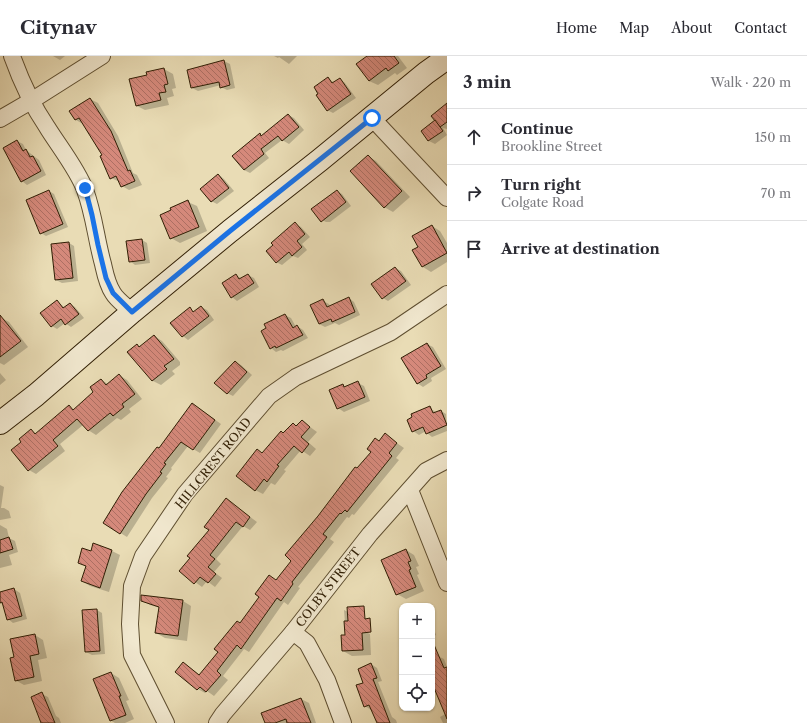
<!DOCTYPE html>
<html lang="en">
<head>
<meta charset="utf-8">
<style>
	body { margin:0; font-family:"Libre Caslon Text",serif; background:#f2f2f3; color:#2b2b33 }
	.controls { position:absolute; right:12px; bottom:12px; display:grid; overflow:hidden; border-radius:8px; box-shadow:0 1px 3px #0004 }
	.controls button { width:36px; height:36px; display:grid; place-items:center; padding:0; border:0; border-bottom:1px solid #e1e1e2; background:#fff; color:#2b2b33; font:20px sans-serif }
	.stop { position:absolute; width:12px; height:12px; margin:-9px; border:3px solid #1a73e8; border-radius:50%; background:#fff }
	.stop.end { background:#1a73e8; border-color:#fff; box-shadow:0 1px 4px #0008 }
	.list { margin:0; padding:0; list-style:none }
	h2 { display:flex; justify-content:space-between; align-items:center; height:52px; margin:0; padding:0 16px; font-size:17px }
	h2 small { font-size:13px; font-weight:400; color:#7c7c81 }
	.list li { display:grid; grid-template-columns:26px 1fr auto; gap:12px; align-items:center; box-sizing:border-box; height:56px; padding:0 16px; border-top:1px solid #e1e1e2 }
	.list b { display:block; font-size:15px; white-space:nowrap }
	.list p { margin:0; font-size:13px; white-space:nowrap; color:#7c7c81 }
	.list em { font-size:13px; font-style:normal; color:#7c7c81 }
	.icon { flex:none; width:22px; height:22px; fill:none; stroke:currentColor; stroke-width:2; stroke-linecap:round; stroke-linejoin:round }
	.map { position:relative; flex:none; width:447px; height:667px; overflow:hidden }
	header { display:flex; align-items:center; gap:24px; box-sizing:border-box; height:56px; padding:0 20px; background:#fff; border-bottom:1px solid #e1e1e2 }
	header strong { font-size:19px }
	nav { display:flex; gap:22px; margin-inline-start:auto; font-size:14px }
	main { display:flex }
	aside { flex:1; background:#fff }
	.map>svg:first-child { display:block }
</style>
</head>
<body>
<header>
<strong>Citynav</strong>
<nav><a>Home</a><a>Map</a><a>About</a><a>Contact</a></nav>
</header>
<main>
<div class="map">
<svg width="447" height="667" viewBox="0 0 447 667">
	<defs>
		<pattern id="building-back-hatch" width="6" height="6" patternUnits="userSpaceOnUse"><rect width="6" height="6" fill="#d5897b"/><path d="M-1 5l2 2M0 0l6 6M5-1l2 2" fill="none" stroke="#ad6f63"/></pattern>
	</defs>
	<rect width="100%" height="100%" fill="#e9dcb5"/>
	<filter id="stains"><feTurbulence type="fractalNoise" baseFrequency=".005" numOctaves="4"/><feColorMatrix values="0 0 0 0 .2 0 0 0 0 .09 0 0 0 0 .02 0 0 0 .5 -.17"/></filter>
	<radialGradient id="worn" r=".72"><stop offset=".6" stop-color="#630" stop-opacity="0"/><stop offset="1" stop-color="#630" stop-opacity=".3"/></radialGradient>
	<!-- shadow -->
	<g fill="#0003">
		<path d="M53,0H65L60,4Z"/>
		<path d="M274,0H297L289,8L279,1L278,2Z"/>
		<path d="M368,0H398L407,12L397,19L395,17L378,29L369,25Z"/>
		<path d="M224,5L230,8L235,32L227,34L221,31V29L198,35L192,32L188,14Z"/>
		<path d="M164,13L173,18L176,32L172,33L174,40L167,42L169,49L145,54L137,50L148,20Z"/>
		<path d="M328,23L335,27L340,23L345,27L356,42L333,57L327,54Z"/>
		<path d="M90,43L98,47L118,80L133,117L137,119L142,129L129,134L122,130L120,126L111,122L104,99L83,68L76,64L71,55Z"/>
		<path d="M447,50V73L443,72L447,79L435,88L429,85L422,75L435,65Z"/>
		<path d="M288,59L294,62L304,74L289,88L282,84L265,97L269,102L250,117L244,114L260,79L262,80Z"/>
		<path d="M17,85L23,88L26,94L39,104L46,119L27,129L22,125Z"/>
		<path d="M368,100L376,105L410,141L393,156L384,151Z"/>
		<path d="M219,119L224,123L234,135L217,148L211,145Z"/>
		<path d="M49,135L54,138L68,171L46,180L41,177Z"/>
		<path d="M337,135L342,138L351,150L330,166H326L320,163Z"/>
		<path d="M188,146L197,150L207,175L180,187L171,182Z"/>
		<path d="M295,168L301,171L310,181L302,188L307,194L298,202L293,200L282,209L276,206Z"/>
		<path d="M432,170L440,175L447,187V206L431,216L423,211L420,191Z"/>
		<path d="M142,184L147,187L150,207L135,209L130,205Z"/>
		<path d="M69,187L74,190L78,225L62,227L56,224Z"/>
		<path d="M395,212L401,215L411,229L388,245L383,242Z"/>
		<path d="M236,219L242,223L248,219L254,222L259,231L237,245L232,241Z"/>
		<path d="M349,242L354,246L360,259L339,269L335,267L325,271L319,268L323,245L329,248L330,251Z"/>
		<path d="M57,245L65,252L70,248L75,251L84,262L71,271L65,267L57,273L52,270Z"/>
		<path d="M201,251L207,254L214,264L188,284L183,280L190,253L195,256Z"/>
		<path d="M285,259L291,262L296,271L297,270L303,274L308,282L283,295L281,294L276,296L271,292Z"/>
		<path d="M0,261L9,266L28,291L4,309L0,307Z"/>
		<path d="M154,280L162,285L180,306V309L172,315L175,318L161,329L153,325L129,296L137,289L141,291Z"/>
		<path d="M427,288L433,291L446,313L431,322L432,325L423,331L417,327Z"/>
		<path d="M235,306L241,309L252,319L233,340L227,337Z"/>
		<path d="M0,317L6,324L0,329Z"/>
		<path d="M119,319L127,324L142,343L129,353L131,356L121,364L117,362L96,379L88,374L83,369L60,388L65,395L36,418L29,414L23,386L31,374L37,378L69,351L74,354L95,336L101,324L108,328Z"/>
		<path d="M358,327L364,330L370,345L344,356L338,352L343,330L346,331Z"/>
		<path d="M193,348L221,368L200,397L188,390L171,412L172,413L166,421L168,422L152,442L127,481L104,467Z"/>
		<path d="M430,352L437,357L441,355L446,358L447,375L432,381L427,377L426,375L419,379L413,375Z"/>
		<path d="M302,365L317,376L308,386L316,393L310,400L301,394L284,414L286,415L275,429L271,427L263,438L255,434L262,398L293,368L297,371Z"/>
		<path d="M385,379L404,392L396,402L399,404L354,459L352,458L349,462L347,461L330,483L334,486L298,531L300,532L288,549L284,546L249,596L244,593L223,620L228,624L214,640L207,635L205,637L198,633L184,607L200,619L277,525L358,414Z"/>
		<path d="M0,429L4,431L1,452H4L9,455L11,462L0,464V469L7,473L9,482L15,485L18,496L9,499L12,509L0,512Z"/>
		<path d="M226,443L257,466L250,474L243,470L216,503L221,508L214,516L222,522L215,531L207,525L202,531L180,515L191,502L210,474Z"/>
		<path d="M94,489L112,495L120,499L109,536L90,530L82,525L86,511L79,506L91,496Z"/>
		<path d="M406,494L414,499L419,510L416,511L419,518L417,519L424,535L406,543L397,538Z"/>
		<path d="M14,533L20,537L27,563L13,567L8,563L4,549L0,547V537Z"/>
		<path d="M142,544L183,545L191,550L187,585L165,582L156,577L160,552L150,549Z"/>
		<path d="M97,554L102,557L105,598L92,599L86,596Z"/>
		<path d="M344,554L354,559L362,574L370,578L371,599L352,600L343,595L346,580Z"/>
		<path d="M432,568L436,579L432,581Z"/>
		<path d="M35,579L43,584L47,602L38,604L42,625L24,629L15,624V602Z"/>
		<path d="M432,591L438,600L444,603L447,611V643L432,625Z"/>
		<path d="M371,608L377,612L382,625L378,626L392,661L396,664L397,667H378L372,653L371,654L365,650L364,627Z"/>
		<path d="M111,617L119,622L129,644L126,645L134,663L125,667H115L110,664Z"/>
		<path d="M42,638L48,641L56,660L59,662L61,667H40L42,666Z"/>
		<path d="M301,643L309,647L316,667H266Z"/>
		<path d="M447,657V667H443L440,661Z"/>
	</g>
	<!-- building -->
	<g fill="url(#building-back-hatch)" stroke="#301e04">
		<path d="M367,0H394L399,7L388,15L386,12L369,25L356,8Z"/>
		<path d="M224,4L230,29L220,32L219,26L191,32L187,14Z"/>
		<path d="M164,12L168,28L164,29L166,36L159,37L161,44L136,50L129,23L147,19L146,16Z"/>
		<path d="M328,21L332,27L340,22L351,38L327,55L316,39L318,38L314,31Z"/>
		<path d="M90,42L111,75L128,115L130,114L135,125L121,131L116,120L110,123L100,100L102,99L79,62L75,64L69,55Z"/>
		<path d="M447,47V66L440,71L431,60Z"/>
		<path d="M288,58L299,71L282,85L278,80L261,93L264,98L244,114L232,100L260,77L261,80Z"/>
		<path d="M435,64L443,75L428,85L421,75Z"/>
		<path d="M17,84L23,95L26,93L30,101L33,100L41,115L21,126L3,92Z"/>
		<path d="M368,99L402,135L384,152L350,115Z"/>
		<path d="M218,118L229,132L211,146L200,133Z"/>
		<path d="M49,134L63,168L40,178L26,144Z"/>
		<path d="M337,134L346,146L321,166L311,153Z"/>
		<path d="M188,144L199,171L170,183L160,159L171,154L170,152Z"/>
		<path d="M295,166L305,178L297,185L302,191L292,200L289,196L276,207L266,195L273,189L271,187Z"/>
		<path d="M432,169L447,197L422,211L412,194L418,191L412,180Z"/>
		<path d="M142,183L145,204L129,206L126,185Z"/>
		<path d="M69,186L73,222L55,224L51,188Z"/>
		<path d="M395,211L406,225L382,243L371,228Z"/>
		<path d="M236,218L239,223L248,218L254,227L231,242L222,227Z"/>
		<path d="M349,241L355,256L332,266L331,263L319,268L310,249L323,243L327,251Z"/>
		<path d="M57,244L63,252L70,247L79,258L65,269L61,263L51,271L40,257Z"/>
		<path d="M201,250L209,260L182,281L170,267L190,251L193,256Z"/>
		<path d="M285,258L293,272L297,269L303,279L276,292L275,290L270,293L261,275L266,272L264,268Z"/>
		<path d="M0,259L21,285L0,301Z"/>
		<path d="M154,279L174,303L164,310L167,313L152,325L127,296L137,288L139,291Z"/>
		<path d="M427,287L441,310L426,319L427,322L417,328L401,302Z"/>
		<path d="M235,305L247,316L227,338L214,327Z"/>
		<path d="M119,318L135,338L122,348L124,351L113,360L110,357L88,375L77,363L53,384L58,390L28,415L11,394L21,386L19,383L31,373L35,378L69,349L73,354L93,336L90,331L101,323L106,329Z"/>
		<path d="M358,325L365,341L337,353L329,334L343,328L344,331Z"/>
		<path d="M192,347L215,364L193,394L181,386L164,407L166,408L160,416L162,417L146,438L120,478L103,467L122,436L157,391L159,392Z"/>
		<path d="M430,350L433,357L441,354L447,369L426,378L423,371L412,376L407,364L412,361L411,358Z"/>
		<path d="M302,364L310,371L301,381L309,388L302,397L294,390L277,409L279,410L267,426L264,423L255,435L236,420L257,393L262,397L281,375L283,377L293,367L296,370Z"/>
		<path d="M385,377L397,387L389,397L392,400L347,456L345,454L341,458L340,457L323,478L327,481L292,526L293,528L281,545L277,542L241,593L237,589L217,615L221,619L206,636L200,631L197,634L175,616L183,606L199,619L218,596L214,593L237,565L240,567L259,541L255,538L269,519L276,524L291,505L285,499L318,460L355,411L357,412L371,396L367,393L375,382L379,385Z"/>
		<path d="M226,442L250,461L243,471L236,466L210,499L215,503L208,511L216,518L208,527L200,521L194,528L179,515L190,502L187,500L209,474L204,471Z"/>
		<path d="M9,481L13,493L0,497V484Z"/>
		<path d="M93,487L112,494L100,532L81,525L86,510L78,507L82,492L91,495Z"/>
		<path d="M406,493L411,505L408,506L411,513L409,514L416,531L396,539L381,504Z"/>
		<path d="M14,532L22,560L7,564L2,546L0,547V536Z"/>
		<path d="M141,539L183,544L178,580L155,577L159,551L141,545Z"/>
		<path d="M364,550L365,563L370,562L371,576L362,577L363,594L342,595L341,579H345L344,565H348L347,551Z"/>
		<path d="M97,553L100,595L85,596L82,554Z"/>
		<path d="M35,578L39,598L30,600L34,621L15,625L10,602L14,601L10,583Z"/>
		<path d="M432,584L444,612L447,611V663L432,627Z"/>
		<path d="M371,607L377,622L373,623L390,667H377L369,649L364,651L356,629L363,627L358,613Z"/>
		<path d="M111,616L121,640H119L126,659L110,665L93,623Z"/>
		<path d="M42,636L55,667H41L31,641Z"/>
		<path d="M301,642L311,667H287L286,663L275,667H265L261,657Z"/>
	</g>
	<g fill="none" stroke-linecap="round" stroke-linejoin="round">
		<defs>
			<g id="street">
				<path d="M12,0C21,25 32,49 47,71C58,89 78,114 85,134C94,158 96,183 103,208C105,217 107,228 113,237C117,244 126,250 132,256"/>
				<path d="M372,62L447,142"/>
				<path d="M0,63L31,45L102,0"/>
				<path d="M410,434L447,527"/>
				<path d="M293,576L307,587L327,624L343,667"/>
				<path d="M166,667L132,599L130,568L132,530L143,500L185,438L269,340L296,321L391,276L447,238"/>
				<path d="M217,667L223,658L293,576L370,478L426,415L447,404"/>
			</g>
			<path id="secondary" d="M0,367L36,339L132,256L230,175L320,104L426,17L447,2"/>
		</defs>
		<!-- street casing -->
		<use href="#street" stroke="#5e4e30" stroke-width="18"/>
		<!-- secondary casing -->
		<use href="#secondary" stroke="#301e04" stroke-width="24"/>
		<!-- street -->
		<use href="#street" stroke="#f1e8cf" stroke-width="16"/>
		<!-- secondary -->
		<use href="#secondary" stroke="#f1e8cf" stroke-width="22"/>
	</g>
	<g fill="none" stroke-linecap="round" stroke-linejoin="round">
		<!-- route -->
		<path stroke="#1a73e8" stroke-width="5" d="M85,132L92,159L98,189L106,222L113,237L132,256L230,175L372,62"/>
	</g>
	<g text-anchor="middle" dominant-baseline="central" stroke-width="3" stroke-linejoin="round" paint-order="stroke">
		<!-- street labels -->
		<g font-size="12" fill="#301e04" stroke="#f1e8cf">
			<text transform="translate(213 407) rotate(-51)">HILLCREST ROAD</text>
			<text transform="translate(328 531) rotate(-52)">COLBY STREET</text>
		</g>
	</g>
	<rect width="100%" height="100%" filter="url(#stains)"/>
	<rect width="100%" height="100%" fill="url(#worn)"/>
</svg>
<div class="controls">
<button>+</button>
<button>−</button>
<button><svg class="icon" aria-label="locate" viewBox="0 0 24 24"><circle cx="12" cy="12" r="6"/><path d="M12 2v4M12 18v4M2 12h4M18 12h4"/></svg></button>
</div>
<div class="stop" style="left:372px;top:62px"></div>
<div class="stop end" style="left:85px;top:132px"></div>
</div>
<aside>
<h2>3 min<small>Walk · 220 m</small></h2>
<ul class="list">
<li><svg class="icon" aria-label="ahead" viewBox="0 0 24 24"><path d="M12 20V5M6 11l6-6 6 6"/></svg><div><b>Continue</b><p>Brookline Street</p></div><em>150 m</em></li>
<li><svg class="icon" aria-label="right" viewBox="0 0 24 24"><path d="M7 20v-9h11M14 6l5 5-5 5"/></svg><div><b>Turn right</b><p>Colgate Road</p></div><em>70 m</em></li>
<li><svg class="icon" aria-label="arrive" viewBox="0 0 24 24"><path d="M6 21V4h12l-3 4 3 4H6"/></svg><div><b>Arrive at destination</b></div></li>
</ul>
</aside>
</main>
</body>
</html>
